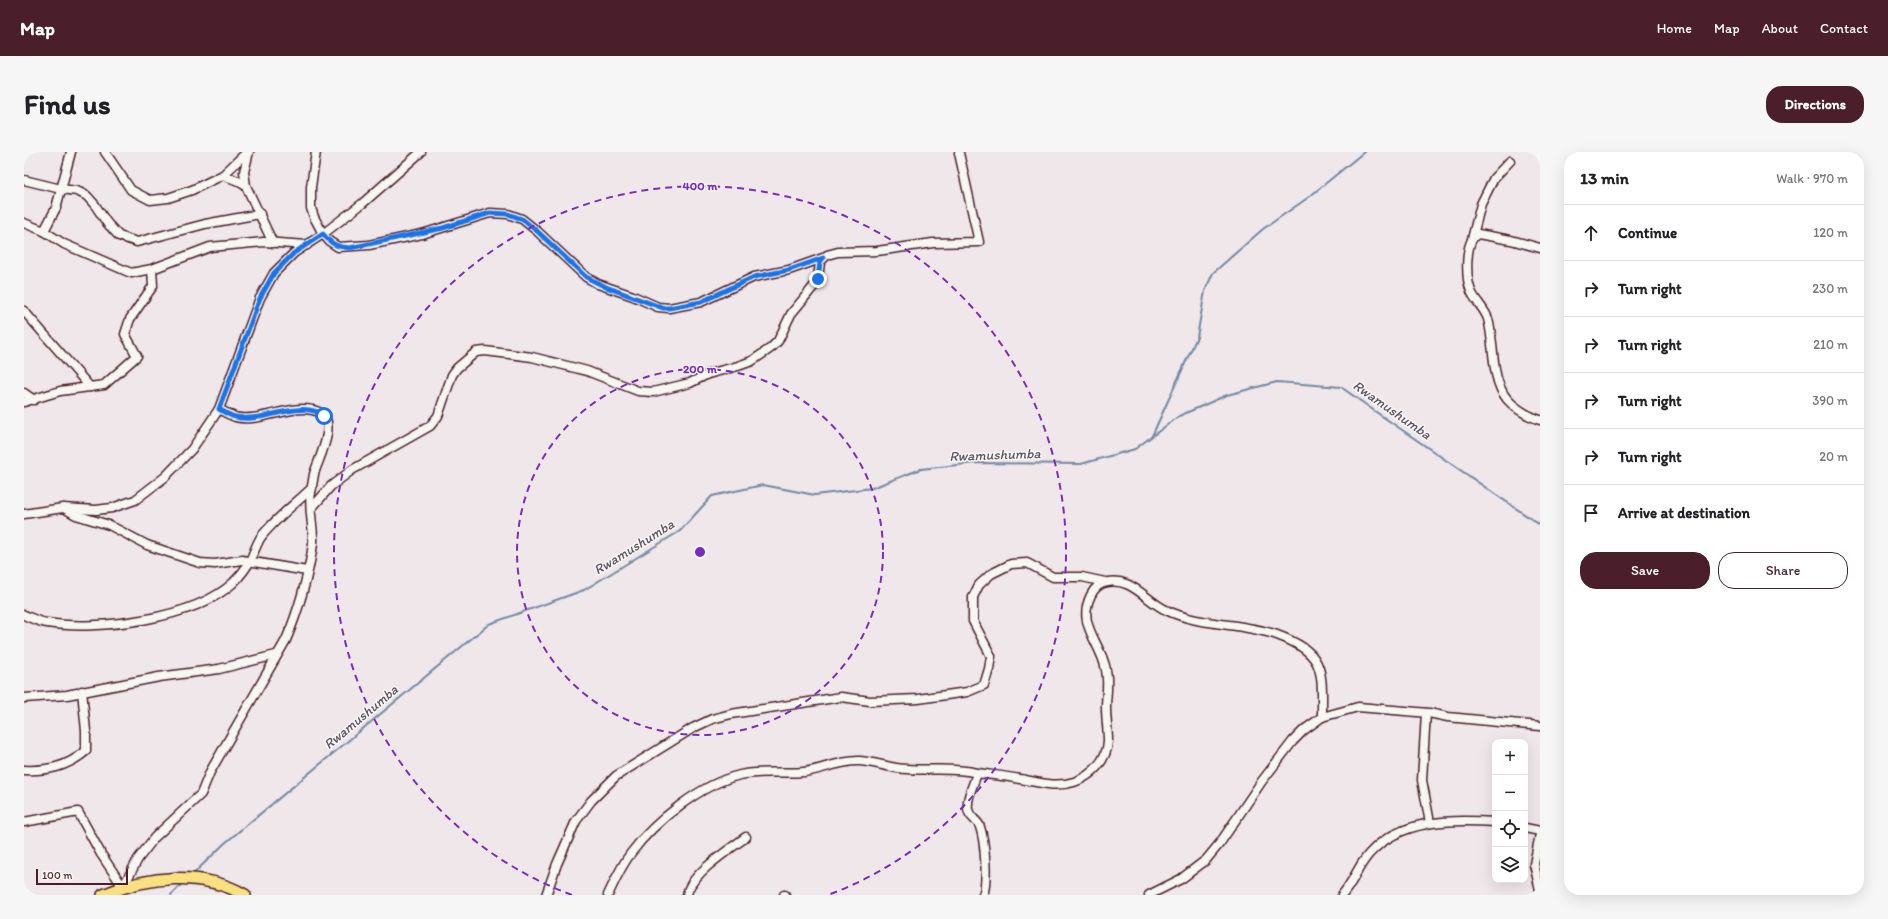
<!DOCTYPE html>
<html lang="en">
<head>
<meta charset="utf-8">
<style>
	body { margin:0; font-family:Itim,sans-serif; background:#f6f6f6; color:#202124 }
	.controls { position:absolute; right:12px; bottom:12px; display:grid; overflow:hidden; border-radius:8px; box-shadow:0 4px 16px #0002 }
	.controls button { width:36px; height:36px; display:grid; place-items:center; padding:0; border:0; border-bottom:1px solid #e0e0e0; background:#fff; color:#202124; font:20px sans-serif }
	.scale { position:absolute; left:12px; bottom:10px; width:92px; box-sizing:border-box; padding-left:4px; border:2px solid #4a1f2b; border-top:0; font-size:11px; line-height:14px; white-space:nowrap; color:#4a1f2b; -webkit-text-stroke:3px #f6f6f2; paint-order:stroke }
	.stop { position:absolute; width:12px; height:12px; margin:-9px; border:3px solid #1a73e8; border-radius:50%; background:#fff }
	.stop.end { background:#1a73e8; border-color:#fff; box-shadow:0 1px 4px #0008 }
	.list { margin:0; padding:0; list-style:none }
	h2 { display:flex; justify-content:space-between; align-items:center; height:52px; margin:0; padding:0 16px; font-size:17px }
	h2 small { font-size:13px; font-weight:400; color:#757577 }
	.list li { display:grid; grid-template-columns:26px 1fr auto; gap:12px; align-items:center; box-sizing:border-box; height:56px; padding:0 16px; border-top:1px solid #e0e0e0 }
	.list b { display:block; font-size:15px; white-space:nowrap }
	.list em { font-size:13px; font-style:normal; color:#757577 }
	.actions { display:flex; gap:8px; padding:12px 16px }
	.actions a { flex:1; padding:9px 0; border:1px solid #4a1f2b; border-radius:16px; text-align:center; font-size:14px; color:#4a1f2b }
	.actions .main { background:#4a1f2b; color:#fff }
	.icon { flex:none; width:22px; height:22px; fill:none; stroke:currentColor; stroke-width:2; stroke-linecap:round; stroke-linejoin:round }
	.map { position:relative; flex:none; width:1516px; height:743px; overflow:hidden; border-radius:16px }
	header { display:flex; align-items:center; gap:24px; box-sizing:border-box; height:56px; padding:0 20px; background:#4a1f2b; color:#fff }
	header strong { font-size:19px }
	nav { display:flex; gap:22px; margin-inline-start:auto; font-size:14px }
	.intro { display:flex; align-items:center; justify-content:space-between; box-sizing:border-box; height:96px; padding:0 24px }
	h1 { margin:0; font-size:28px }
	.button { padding:10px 18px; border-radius:16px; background:#4a1f2b; color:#fff; font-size:14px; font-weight:700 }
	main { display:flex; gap:24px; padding:0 24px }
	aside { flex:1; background:#fff; border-radius:16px; box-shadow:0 4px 16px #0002 }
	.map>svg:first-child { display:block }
</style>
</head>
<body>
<header>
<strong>Map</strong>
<nav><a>Home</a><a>Map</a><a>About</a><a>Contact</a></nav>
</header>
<div class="intro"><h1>Find us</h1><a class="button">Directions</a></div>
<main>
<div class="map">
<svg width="1516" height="743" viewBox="0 0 1516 743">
	<rect width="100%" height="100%" fill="#f0e7eb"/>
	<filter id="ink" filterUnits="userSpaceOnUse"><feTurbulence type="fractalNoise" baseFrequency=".025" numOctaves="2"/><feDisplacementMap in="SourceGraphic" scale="8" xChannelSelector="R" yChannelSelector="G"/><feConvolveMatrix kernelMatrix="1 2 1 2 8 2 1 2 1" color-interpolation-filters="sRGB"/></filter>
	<g filter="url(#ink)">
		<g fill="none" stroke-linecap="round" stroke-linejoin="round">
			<!-- stream -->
			<g stroke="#7389a1" stroke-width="2">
				<path d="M1128,284L1173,185L1181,139L1189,121L1239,77L1285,45L1340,0"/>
				<path d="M168,723L201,691L465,472L560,438L656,379L688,344L739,333L791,343L848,336L897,317L951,311L1057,312L1111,297L1155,264L1203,243L1253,230L1317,235L1352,260L1516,373"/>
				<path d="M147,743L159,731"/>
			</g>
			<defs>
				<g id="minor">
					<path d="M81,0L107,38L126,48L144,46L168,38L199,23L223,0"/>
					<path d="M292,0L287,35V56L290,65L299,82L305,89L314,95L345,93L398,82L466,61L484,62L498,67L513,79L562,125L574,132L609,144L634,155L645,156L677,150L730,125L765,118L799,106"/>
					<path d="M199,23L214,29L222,34L249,91"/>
					<path d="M0,28L37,37L53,39L63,44L71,53L83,71L95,84L113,90L181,72L236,62"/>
					<path d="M222,34L220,20L225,0"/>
					<path d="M0,71L20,79L40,92L107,121L128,117L186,95L240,90L283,93"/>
					<path d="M20,79L32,56L47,0"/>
					<path d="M1448,87L1457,52L1470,26L1486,9"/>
					<path d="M1516,96L1487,88L1454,82C1440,88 1442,127 1447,139C1451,149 1461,157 1464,167C1471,192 1466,226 1483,247C1491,256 1504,264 1516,268"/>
					<path d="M0,159L66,235"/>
					<path d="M0,241L10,248"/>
					<path d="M0,250L36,239L80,233L113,204L101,182L106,167L129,134L128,117"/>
					<path d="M40,356L52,363L85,373L123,393L176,411L191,412L218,408L283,419"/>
					<path d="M287,357L307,334L328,318L406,274L414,264L428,223L433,216L452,200L461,199L508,205L563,219L614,239L629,240L666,231L684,222L714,214L728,209L747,196L754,189L767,162L790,134L794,127L796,110L803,103L814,100L853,99L909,91L955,90L935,1"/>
					<path d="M0,362L39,356L72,358L88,356L111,348L141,325L168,297L195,257L236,146L250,121L270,101L299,82L339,51L397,0"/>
					<path d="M0,463C7,466 15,470 23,471C74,479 170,467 209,431C215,425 223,415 227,407C230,400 233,391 237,385C251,367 271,352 288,336"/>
					<path d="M0,546L43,543L135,525L195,517L252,503"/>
					<path d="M1402,561L1398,628L1406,671"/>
					<path d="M0,618C24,619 43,615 62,599V579L58,539"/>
					<path d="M953,621C967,623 981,624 996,627C1014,630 1031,636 1050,630C1068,624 1083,608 1084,589C1084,578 1082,567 1082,555C1082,543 1085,531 1082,518C1077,490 1052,473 1067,443C1070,437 1073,433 1080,431C1106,423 1121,448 1142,458C1177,475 1217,470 1253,483C1302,501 1298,519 1298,565"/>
					<path d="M0,670L54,660L77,702L99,735L114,707L131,685L177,642L186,620L262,488C274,460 285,422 289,392C290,375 284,357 287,340C288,334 289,328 290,322C294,308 315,269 295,260C271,249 236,272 211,265C206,263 200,260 195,257"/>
					<path d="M1501,676L1516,679"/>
					<path d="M1516,682L1510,712L1516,738"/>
					<path d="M522,743L533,712L552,669L567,649L592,624L669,576L688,567L707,562L817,545L846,549L894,547L943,540L960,533L965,517L967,504L949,469V445L955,433L967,422L987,412L1003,411L1029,425H1058L1081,430"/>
					<path d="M584,743C591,728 597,714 607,701C631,669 677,632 716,623C737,618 758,622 780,620C798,618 816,608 836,609C852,610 867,617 883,617C907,619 930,615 953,621C950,632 942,646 944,657C945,666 954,668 956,675C961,689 964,729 959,743"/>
					<path d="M663,743C666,722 706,697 722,685"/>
					<path d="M760,743H761"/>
					<path d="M1125,743L1157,727L1182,708L1196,691L1238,629L1269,589L1280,578L1298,565L1334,555L1405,561L1424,565L1516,574"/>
					<path d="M1318,743C1329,731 1334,714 1345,702C1376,667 1428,667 1471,670"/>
				</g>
				<path id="highway" d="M79,743C124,724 178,718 221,743"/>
			</defs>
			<!-- minor casing -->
			<use href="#minor" stroke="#4a1f2b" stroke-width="11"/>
			<!-- highway casing -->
			<use href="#highway" stroke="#4a1f2b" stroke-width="14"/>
			<!-- minor -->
			<use href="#minor" stroke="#f6f6f2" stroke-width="8"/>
			<!-- highway -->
			<use href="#highway" stroke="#f9e181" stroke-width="11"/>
		</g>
	</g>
	<g fill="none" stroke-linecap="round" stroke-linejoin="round" filter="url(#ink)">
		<!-- route -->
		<path stroke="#1a73e8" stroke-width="5" d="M300,264C278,246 237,272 212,265C206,264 200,260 195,257L236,146L250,121L270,101L299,82C307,92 313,95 326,96L419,76L466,61L484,62L498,67L513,79L562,125L582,135L639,156H645L677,150L730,125L765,118L799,106L796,110L794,127"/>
	</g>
	<!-- distance rings -->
	<g fill="none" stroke="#7b2cbf" stroke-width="2" stroke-dasharray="7 5">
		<circle cx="676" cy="400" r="183"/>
		<path d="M548 743A366 366 0 1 1 804 743"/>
	</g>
	<g text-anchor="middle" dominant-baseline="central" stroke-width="3" stroke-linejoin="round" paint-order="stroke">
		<!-- water labels -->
		<g font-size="14" font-style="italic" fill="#5f5466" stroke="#f6f6f2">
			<text transform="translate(1368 258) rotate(35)">Rwamushumba</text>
			<text transform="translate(971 303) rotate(-2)">Rwamushumba</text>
			<text transform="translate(610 395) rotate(-32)">Rwamushumba</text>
			<text transform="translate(337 565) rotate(-40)">Rwamushumba</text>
		</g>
	</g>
	<circle cx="676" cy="400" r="6" fill="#7b2cbf" stroke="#f6f6f2" stroke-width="2"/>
	<g font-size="12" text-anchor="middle" font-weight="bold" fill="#7b2cbf" stroke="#f6f6f2" stroke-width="3" stroke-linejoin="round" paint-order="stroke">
		<text x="676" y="38">400 m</text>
		<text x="676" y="221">200 m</text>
	</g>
</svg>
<div class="controls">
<button>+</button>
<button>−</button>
<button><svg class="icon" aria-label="locate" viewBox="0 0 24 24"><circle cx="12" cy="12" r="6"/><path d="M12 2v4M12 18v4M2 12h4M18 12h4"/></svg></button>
<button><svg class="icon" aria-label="layers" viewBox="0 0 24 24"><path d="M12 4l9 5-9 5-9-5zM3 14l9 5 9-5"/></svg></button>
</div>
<div class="scale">100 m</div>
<div class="stop" style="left:300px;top:264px"></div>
<div class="stop end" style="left:794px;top:127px"></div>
</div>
<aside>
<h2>13 min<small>Walk · 970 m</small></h2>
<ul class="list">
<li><svg class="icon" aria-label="ahead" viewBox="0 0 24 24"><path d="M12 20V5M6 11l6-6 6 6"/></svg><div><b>Continue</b></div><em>120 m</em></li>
<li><svg class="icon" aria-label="right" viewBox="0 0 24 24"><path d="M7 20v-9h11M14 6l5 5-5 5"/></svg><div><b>Turn right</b></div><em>230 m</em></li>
<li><svg class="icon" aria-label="right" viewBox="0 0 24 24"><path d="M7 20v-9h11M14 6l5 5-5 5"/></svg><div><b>Turn right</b></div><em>210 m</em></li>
<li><svg class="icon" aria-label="right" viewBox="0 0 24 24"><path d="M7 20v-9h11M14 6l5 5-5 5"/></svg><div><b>Turn right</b></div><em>390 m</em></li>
<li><svg class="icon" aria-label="right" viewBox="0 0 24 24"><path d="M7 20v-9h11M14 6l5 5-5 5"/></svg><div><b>Turn right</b></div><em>20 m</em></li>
<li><svg class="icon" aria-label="arrive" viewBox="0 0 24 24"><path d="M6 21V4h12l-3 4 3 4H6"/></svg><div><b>Arrive at destination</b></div></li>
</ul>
<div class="actions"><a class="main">Save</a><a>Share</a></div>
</aside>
</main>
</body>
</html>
